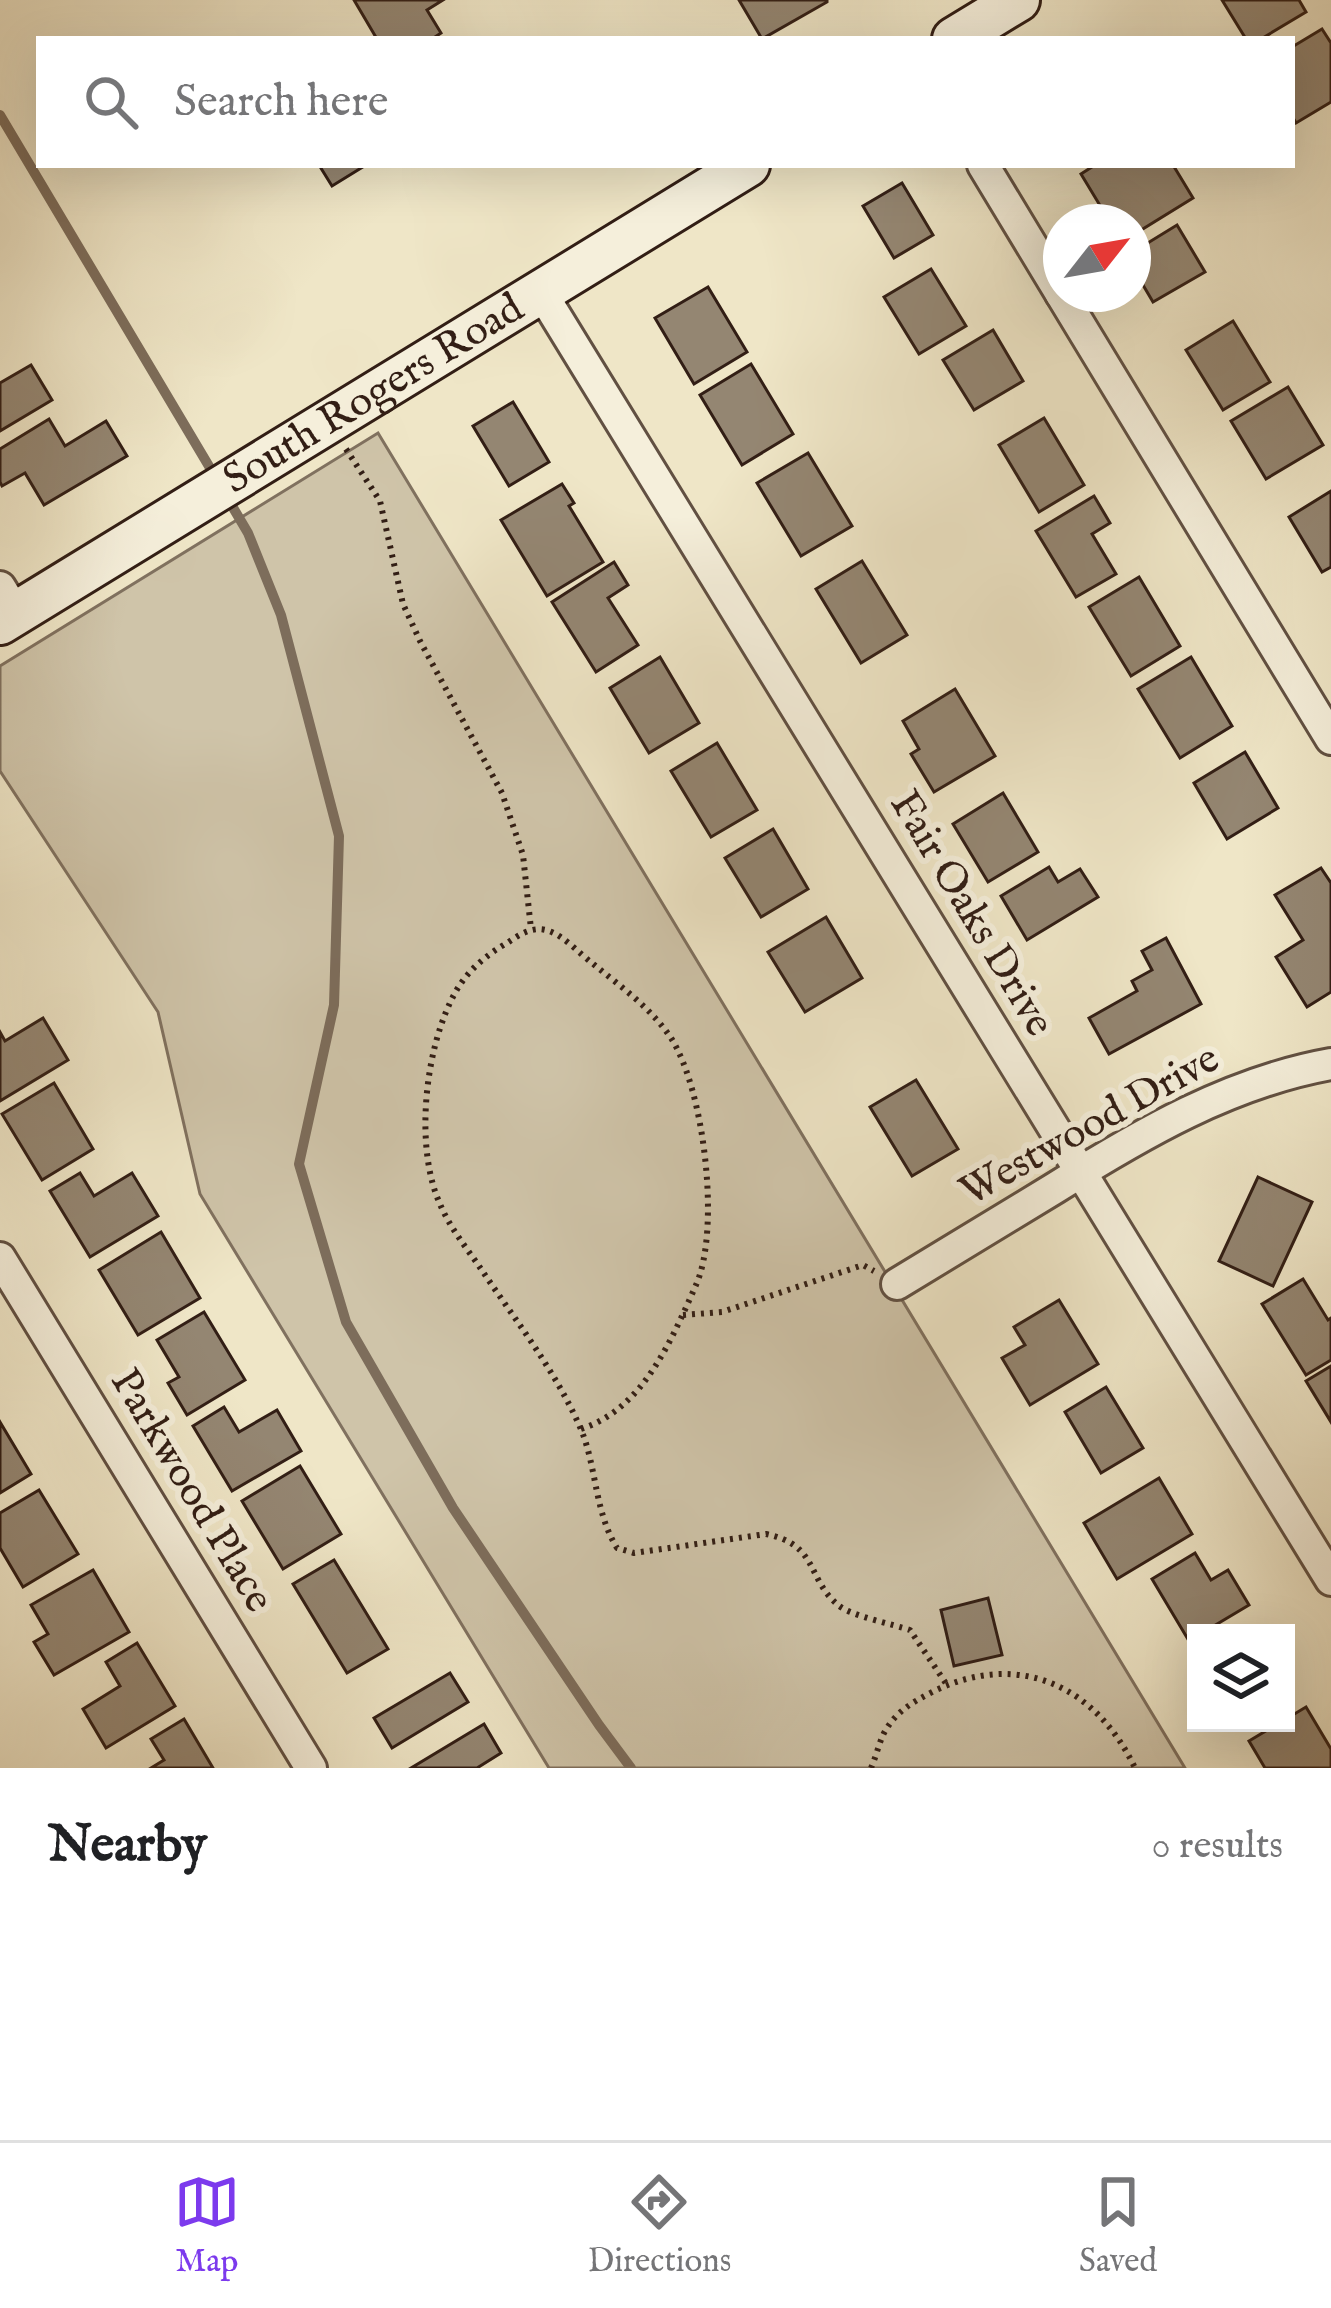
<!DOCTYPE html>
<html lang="en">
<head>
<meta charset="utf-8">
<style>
	body { margin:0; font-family:"IM FELL English",serif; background:#f6f6f6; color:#202124 }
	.controls { position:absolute; right:36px; bottom:36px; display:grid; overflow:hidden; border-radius:0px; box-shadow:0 12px 48px #0002 }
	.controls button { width:108px; height:108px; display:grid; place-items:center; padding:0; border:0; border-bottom:3px solid #e0e0e0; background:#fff; color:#202124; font:60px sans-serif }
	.compass { position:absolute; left:1043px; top:204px; width:108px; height:108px; border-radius:50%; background:#fff; box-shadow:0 12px 48px #0002; rotate:59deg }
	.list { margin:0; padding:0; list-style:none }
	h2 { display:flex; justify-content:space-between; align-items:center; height:156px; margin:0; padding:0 48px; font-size:51px }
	h2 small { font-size:39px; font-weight:400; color:#757577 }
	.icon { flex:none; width:66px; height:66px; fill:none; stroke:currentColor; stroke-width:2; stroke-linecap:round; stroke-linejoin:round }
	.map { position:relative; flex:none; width:1331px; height:1768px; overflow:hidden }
	.search { position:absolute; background:#fff; box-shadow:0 12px 48px #0002; left:36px; right:36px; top:36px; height:132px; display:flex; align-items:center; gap:30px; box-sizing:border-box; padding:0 42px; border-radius:0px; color:#757577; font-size:45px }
	.sheet { height:372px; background:#fff }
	nav { display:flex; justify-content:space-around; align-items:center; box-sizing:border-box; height:168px; border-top:3px solid #e0e0e0; background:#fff; font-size:33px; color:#757577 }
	nav a { display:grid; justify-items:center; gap:6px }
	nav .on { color:#7c3aed }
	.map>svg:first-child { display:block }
</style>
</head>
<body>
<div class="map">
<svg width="1331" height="1768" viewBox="0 0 1331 1768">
	<rect width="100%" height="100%" fill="#efe6c7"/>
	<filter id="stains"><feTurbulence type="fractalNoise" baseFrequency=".00167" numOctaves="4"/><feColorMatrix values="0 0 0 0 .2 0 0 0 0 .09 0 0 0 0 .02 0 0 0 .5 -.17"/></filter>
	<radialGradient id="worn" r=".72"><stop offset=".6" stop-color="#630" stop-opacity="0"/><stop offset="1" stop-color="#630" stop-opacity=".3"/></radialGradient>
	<!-- green -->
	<path fill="#cfc4a9" stroke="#80715f" stroke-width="3" d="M378,433L1185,1768H549L200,1194L158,1012L0,771V666Z"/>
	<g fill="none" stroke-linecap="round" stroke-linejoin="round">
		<!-- stream -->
		<g stroke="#7d6d5b" stroke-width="10">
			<path d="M0,115L216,478"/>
			<path d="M225,494L248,533L281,615L339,836L334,1005L299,1164L346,1322L453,1508L599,1725L631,1768"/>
		</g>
	</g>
	<!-- building -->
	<g fill="#948672" stroke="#321e15" stroke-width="3">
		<path d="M354,0H443L427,10L441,33L432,39H377Z"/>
		<path d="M739,0H827V2L762,39Z"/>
		<path d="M1222,0H1299L1306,12L1261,39H1246Z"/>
		<path d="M1322,29L1331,43V102L1296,123L1292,116V47Z"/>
		<path d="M319,165H366L332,186Z"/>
		<path d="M1095,165H1173L1193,198L1133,235V222H1110L1081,174Z"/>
		<path d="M902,183L933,235L894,258L863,206Z"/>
		<path d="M1177,225L1205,272L1153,302L1133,268V252Z"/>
		<path d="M931,269L966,326L919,354L884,297Z"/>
		<path d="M708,287L747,352L694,384L655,318Z"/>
		<path d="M1233,321L1270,382L1223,410L1186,350Z"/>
		<path d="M993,330L1023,381L974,410L943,360Z"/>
		<path d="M751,364L793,434L742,465L700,395Z"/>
		<path d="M31,365L52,400L0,431V383Z"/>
		<path d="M1288,387L1323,445L1266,479L1231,421Z"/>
		<path d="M513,402L549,462L509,486L473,426Z"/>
		<path d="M1044,418L1084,485L1039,512L999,445Z"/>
		<path d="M49,419L65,446L106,421L127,456L44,505L25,473L2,486L0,482V449Z"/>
		<path d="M808,453L852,526L801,556L757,483Z"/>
		<path d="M562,484L574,503L569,506L603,562L547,596L501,520Z"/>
		<path d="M1331,491V567L1322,572L1289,517Z"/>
		<path d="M1094,496L1110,523L1092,534L1116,574L1076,597L1036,531Z"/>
		<path d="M862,561L907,635L861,663L816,589Z"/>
		<path d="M614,562L628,585L608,598L638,645L596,672L552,602Z"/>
		<path d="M1139,577L1180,646L1131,676L1089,607Z"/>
		<path d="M660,657L699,723L649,753L610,688Z"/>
		<path d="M1191,657L1232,726L1180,758L1138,689Z"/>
		<path d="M955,689L995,756L934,792L911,754L919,749L903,721Z"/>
		<path d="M717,743L757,810L711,837L671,771Z"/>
		<path d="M1245,752L1278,808L1227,839L1194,783Z"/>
		<path d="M1003,793L1038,852L988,882L953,824Z"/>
		<path d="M773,829L808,889L761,917L725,858Z"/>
		<path d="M1049,867L1058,882L1080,869L1098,897L1027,940L1001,896Z"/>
		<path d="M1321,868L1331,883V992L1307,1007L1276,957L1303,940L1275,895Z"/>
		<path d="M826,917L862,978L805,1012L768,952Z"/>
		<path d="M1166,938L1201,1004L1109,1054L1089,1018L1137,991L1132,981L1152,970L1142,951Z"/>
		<path d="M43,1018L68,1060L0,1101V1032L5,1041Z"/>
		<path d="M916,1080L958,1149L912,1176L870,1107Z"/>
		<path d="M54,1083L93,1149L42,1180L2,1114Z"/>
		<path d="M80,1173L94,1196L132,1173L158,1216L90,1257L50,1191Z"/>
		<path d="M1258,1177L1312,1202L1273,1286L1219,1261Z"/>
		<path d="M161,1232L200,1298L138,1335L99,1270Z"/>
		<path d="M1303,1279L1328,1320L1331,1318V1360L1306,1375L1262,1304Z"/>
		<path d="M1059,1300L1098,1364L1030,1405L1002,1358L1025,1345L1014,1327Z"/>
		<path d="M204,1312L245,1380L187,1415L168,1383L179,1377L157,1340Z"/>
		<path d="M1331,1366V1422L1306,1381Z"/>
		<path d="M1106,1387L1143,1448L1101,1473L1065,1412Z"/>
		<path d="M224,1407L239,1432L277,1410L301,1451L232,1491L193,1426Z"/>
		<path d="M0,1422L31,1474L0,1493Z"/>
		<path d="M300,1466L341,1534L283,1569L242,1501Z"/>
		<path d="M1159,1478L1192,1534L1117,1579L1084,1523Z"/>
		<path d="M39,1490L78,1554L23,1587L0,1548V1513Z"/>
		<path d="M1195,1553L1211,1580L1228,1570L1249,1605L1202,1633H1196V1637L1189,1641L1152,1579Z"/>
		<path d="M334,1560L388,1649L347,1673L293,1584Z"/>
		<path d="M93,1570L129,1632L54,1675L34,1642L48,1634L31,1605Z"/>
		<path d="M988,1598L1002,1655L954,1666L941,1610Z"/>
		<path d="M137,1643L175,1706L106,1748L83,1709L120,1686L106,1662Z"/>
		<path d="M450,1673L468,1702L392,1748L374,1718Z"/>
		<path d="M1306,1707L1331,1749V1768H1265L1249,1741L1279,1723H1286V1719Z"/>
		<path d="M184,1719L213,1768H151L164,1760L151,1739Z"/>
		<path d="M484,1724L501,1753L477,1768H411Z"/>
	</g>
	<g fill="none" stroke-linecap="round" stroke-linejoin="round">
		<defs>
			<g id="street">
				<path d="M983,165L1061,294"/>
				<path d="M541,292L1331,1580"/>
				<path d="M1061,294L1331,739"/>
				<path d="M0,587L16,613"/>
				<path d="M0,1258L311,1768"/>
				<path d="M897,1284C950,1252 1003,1220 1055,1188C1141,1134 1230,1082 1331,1064"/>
			</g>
			<g id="secondary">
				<path d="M954,39L1018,0"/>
				<path id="s1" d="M0,623L748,165"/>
			</g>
		</defs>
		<!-- street casing -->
		<use href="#street" stroke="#615042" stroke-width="36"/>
		<!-- secondary casing -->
		<use href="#secondary" stroke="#321e15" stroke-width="48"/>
		<!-- path -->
		<g stroke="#321e15" stroke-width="6" stroke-dasharray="3 6" stroke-linecap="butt">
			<path d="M346,449L380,501L403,604L420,641L502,793L523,855L531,929"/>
			<path d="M683,1315L722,1312L863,1265L874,1271"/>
			<path d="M581,1429C643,1409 671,1341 696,1285C721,1229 704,1089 671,1038C651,1008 620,986 592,963C580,954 564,936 549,931C533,925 519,935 507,943C486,955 467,971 455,993C425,1047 414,1147 440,1204C449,1226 465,1246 479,1266C513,1317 555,1370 580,1427C597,1466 594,1511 617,1548L634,1553L766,1534C819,1545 806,1578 838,1605C851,1616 892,1624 910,1630L947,1685"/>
			<path d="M871,1768C876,1757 879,1743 884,1733C896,1711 913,1702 934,1691C1019,1650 1096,1686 1135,1768"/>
		</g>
		<!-- street -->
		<use href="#street" stroke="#f5efdb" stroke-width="30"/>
		<!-- secondary -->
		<use href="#secondary" stroke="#f5efdb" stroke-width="42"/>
	</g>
	<g text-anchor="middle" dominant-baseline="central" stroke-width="12" stroke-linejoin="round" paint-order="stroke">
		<!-- street labels -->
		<g font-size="42" fill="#321e15" stroke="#f5efdb">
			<text stroke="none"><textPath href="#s1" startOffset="438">South Rogers Road</textPath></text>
			<text transform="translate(971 914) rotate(59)">Fair Oaks Drive</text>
			<text transform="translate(1090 1126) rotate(-29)">Westwood Drive</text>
			<text transform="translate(191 1491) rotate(59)">Parkwood Place</text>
		</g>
	</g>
	<rect width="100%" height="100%" filter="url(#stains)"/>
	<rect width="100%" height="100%" fill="url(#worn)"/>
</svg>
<div class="controls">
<button><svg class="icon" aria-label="layers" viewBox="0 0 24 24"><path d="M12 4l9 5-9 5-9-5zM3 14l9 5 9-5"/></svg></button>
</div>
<svg class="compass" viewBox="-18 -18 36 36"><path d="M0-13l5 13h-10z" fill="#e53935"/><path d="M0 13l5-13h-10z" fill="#757577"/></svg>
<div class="search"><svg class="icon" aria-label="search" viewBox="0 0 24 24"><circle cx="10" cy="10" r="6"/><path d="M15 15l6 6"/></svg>Search here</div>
</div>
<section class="sheet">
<h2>Nearby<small>0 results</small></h2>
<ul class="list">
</ul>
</section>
<nav>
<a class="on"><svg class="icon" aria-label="map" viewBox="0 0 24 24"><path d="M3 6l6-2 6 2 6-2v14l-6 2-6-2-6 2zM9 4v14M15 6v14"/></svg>Map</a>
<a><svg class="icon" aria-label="directions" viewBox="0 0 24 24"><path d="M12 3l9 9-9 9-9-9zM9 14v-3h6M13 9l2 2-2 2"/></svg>Directions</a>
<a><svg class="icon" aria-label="saved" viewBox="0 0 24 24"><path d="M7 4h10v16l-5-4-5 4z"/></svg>Saved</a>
</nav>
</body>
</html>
